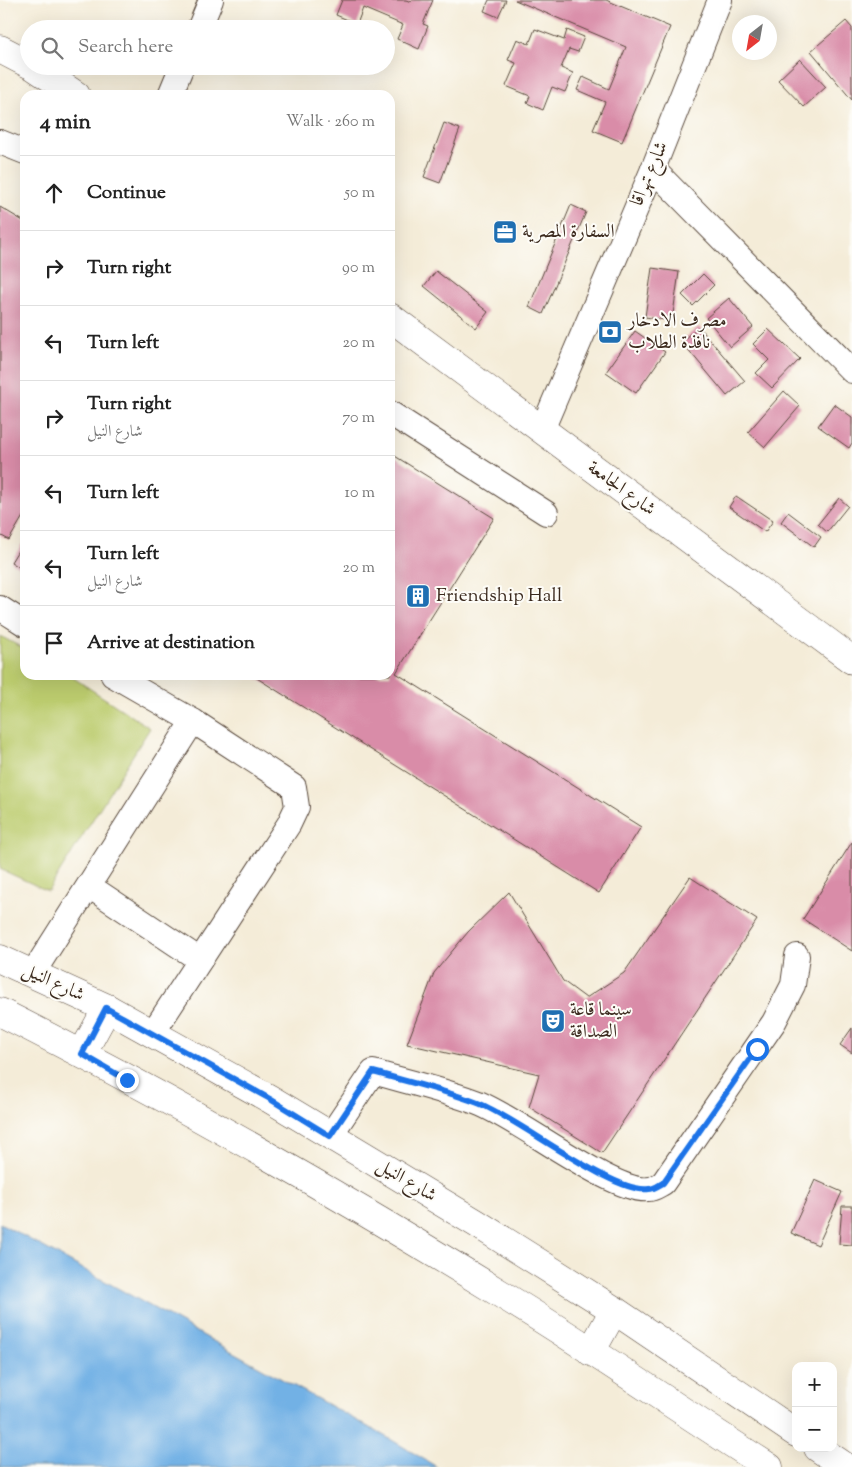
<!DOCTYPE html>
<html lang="en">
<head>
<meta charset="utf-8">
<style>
	body { margin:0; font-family:"Sorts Mill Goudy",Amiri,serif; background:#f2f2f2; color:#222 }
	.controls { position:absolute; right:15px; bottom:15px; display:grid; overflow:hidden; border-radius:10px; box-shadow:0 5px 20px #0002 }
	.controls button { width:45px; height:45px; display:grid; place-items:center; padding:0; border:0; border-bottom:1px solid #e0e0e0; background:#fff; color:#222; font:25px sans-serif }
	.compass { position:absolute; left:732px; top:15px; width:45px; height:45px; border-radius:50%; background:#fff; box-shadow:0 5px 20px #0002; rotate:211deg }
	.stop { position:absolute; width:15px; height:15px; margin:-11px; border:4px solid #1a73e8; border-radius:50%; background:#fff }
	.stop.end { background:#1a73e8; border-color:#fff; box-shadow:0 1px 5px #0008 }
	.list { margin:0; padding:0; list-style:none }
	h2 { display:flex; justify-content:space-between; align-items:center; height:65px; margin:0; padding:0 20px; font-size:21px }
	h2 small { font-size:16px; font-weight:400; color:#767676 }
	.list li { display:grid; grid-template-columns:32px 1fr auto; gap:15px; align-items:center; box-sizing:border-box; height:75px; padding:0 20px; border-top:1px solid #e0e0e0 }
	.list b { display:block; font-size:19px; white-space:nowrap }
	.list p { margin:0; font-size:16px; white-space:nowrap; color:#767676 }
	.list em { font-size:16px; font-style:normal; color:#767676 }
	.icon { flex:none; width:28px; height:28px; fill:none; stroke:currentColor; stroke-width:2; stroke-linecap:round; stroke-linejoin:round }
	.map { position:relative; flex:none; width:852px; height:1467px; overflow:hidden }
	.search { position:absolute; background:#fff; box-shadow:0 5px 20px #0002; left:20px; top:20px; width:375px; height:55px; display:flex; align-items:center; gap:12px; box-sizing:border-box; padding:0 18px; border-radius:28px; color:#767676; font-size:19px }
	.panel { position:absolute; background:#fff; box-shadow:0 5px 20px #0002; left:20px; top:90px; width:375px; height:590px; border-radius:15px }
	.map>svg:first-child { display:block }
</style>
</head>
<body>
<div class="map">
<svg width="852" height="1467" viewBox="0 0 852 1467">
	<rect width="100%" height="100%" fill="#fdfcf7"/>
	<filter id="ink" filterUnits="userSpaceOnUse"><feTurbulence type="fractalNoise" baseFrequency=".02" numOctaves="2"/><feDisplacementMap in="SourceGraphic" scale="10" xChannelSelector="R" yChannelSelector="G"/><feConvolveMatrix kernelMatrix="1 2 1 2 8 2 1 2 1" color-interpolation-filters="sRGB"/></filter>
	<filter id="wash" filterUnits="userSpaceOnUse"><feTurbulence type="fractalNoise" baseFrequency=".0096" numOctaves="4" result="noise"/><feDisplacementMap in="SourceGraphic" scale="20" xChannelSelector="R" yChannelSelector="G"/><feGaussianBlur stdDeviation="1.12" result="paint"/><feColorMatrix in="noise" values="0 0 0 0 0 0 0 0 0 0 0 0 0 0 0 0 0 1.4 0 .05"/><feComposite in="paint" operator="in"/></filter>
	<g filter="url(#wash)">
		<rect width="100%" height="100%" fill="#f4ecd8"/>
		<!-- green -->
		<path fill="#bccc6e" stroke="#7c7b46" d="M0,636L25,649V675H69L150,728L48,891L0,869Z"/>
		<!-- water -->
		<path fill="#72b1e5" stroke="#566e82" d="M0,1223L390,1439L437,1467H0Z"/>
		<g id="blocks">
			<!-- building -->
			<g fill="#d98ca8">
				<path d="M342,0H406L411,2L412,0H433L423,24L428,26L419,49L397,39L403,25L363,8L357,24L336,15Z"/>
				<path d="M489,0H506L498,17L484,11Z"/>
				<path d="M515,0H606L670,27L622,142L593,130L605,102L577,90L583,77L609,89L626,47Z"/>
				<path d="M846,21L852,28V100L811,51Z"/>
				<path d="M535,29L564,40L567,30L584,37L578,52L569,49L561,68L573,73L565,92L552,87L543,110L527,103L530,96L506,86L516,63L508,60L517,39L529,44Z"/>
				<path d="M800,59L826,87L804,107L778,80Z"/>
				<path d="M444,123L460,129L440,183L424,177Z"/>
				<path d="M571,205L586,212L543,314L529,307Z"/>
				<path d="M0,207L25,222V513L9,540L0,535Z"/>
				<path d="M652,268L679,272L672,321L645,317Z"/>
				<path d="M436,271L488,312L476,328L424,286Z"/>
				<path d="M703,274L714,285L693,306L682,295Z"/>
				<path d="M729,298L753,327L730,347L706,318Z"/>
				<path d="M699,327L745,381L727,396L681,341Z"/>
				<path d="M768,329L800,359L772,388L756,373L769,360L753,344Z"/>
				<path d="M635,331L665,352L636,393L606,372Z"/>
				<path d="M784,391L800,406L765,447L748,432Z"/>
				<path d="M834,404L852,417V443L849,448L818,426Z"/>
				<path d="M390,453L494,518L396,673L641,827L599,893L252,675H390Z"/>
				<path d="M736,496L773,521L765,532L729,507Z"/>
				<path d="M839,498L848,506L827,532L818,524Z"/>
				<path d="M788,512L821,537L814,547L781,522Z"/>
				<path d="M25,539V571L11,562Z"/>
				<path d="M852,842V951L803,919Z"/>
				<path d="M690,877L757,920L602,1153L529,1107L539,1074L407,1044L434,973L468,932L509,892L563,981L586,998L624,973Z"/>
				<path d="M852,1028V1053L840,1045Z"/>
				<path d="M815,1180L842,1192L818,1245L791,1233Z"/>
				<path d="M842,1206H852V1245L839,1244Z"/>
			</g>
		</g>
	</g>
	<g filter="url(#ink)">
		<use href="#blocks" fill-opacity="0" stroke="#57473a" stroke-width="1"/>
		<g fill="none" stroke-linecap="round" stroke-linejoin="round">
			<defs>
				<g id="minor">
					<path d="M199,29L211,0"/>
					<path d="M170,95L182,66"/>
					<path d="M0,142L25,152"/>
					<path d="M653,169L852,371"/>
					<path d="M390,413L546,513"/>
					<path d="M542,430L653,169L720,0"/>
					<path d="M0,608L25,624"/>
					<path d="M113,675L193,721L294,787L297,807L289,824L152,1034"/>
					<path d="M89,886L200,960"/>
					<path d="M33,973L193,721"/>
					<path d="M330,1136L373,1072C408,1082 444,1090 478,1103C518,1118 615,1195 649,1189C654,1189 659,1185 663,1183L774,1022L793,985L797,956"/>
				</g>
				<g id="major">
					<path d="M0,49L29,64"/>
					<path d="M33,66L76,95"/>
					<path d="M390,317L852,660"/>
					<path d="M0,959L107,1008L270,1099L476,1223L614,1310L796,1433"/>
					<path d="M0,1012C171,1098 338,1194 501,1294C592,1349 679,1410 769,1467"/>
					<path d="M82,1054L107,1008"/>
					<path d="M591,1352L614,1310"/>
					<path d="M818,1448L846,1467"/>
				</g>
			</defs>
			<!-- minor casing -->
			<use href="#minor" stroke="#57473a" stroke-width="26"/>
			<!-- major casing -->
			<use href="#major" stroke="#57473a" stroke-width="29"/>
			<!-- minor -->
			<use href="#minor" stroke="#fff" stroke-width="24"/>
			<!-- major -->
			<use href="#major" stroke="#fff" stroke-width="28"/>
		</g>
	</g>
	<g fill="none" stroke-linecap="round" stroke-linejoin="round" filter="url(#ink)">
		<!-- route -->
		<path stroke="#1a73e8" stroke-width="6" d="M127,1080L82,1054L106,1008L270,1099L330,1136L373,1072C408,1082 444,1090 478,1103C518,1118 614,1195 649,1189C654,1189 659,1185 663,1183L757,1049"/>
	</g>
	<!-- icons -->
	<defs>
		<symbol id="office-square" viewBox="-11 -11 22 22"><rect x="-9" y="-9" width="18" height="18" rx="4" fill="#1f6fb2" stroke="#fdfcf7"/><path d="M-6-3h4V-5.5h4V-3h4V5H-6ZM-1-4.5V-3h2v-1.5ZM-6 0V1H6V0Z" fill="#fff"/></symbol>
		<symbol id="bank-square" viewBox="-11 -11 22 22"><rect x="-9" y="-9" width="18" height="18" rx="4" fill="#1f6fb2" stroke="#fdfcf7"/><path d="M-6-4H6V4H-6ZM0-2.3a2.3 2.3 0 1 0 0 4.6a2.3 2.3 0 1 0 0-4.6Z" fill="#fff"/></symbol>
		<symbol id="building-square" viewBox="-11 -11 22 22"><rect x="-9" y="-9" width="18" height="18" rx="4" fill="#1f6fb2" stroke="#fdfcf7"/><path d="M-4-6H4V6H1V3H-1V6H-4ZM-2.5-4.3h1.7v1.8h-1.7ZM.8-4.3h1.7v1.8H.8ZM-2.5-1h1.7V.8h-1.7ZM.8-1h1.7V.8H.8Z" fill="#fff"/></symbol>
		<symbol id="theatre-square" viewBox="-11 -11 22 22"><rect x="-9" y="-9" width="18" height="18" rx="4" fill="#1f6fb2" stroke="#fdfcf7"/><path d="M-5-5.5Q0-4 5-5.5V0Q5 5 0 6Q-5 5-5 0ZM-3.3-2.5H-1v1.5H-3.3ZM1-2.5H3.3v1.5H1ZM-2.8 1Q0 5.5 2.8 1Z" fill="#fff"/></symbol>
	</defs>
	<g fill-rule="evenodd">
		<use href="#office-square" x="491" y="218" width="28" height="28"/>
		<use href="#bank-square" x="596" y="318" width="28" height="28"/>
		<use href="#building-square" x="404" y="582" width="28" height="28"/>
		<use href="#theatre-square" x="539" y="1007" width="28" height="28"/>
	</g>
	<g text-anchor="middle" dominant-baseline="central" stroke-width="4" stroke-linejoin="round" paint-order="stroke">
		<!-- street labels -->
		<g font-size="19" fill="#3b2a1e" stroke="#fdfcf7">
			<text transform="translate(650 174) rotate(-67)">شارع تهراقا</text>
			<text transform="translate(621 489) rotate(36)">شارع الجامعة</text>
			<text transform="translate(53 983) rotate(25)">شارع النيل</text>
			<text transform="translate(406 1181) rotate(31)">شارع النيل</text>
		</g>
		<!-- poi labels -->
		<g font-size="19" fill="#3b2a1e" stroke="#fdfcf7" text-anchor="start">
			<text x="522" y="232">السفارة المصرية</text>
			<text x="628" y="321">مصرف الادخار<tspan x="628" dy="22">نافذة الطلاب</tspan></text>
			<text x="436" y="596">Friendship Hall</text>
			<text x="570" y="1010">سينما قاعة<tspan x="570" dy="22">الصداقة</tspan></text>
		</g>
	</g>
</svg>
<div class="controls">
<button>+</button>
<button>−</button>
</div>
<svg class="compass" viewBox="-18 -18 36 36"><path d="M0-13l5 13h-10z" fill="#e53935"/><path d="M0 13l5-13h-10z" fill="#767676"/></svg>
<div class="stop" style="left:757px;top:1049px"></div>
<div class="stop end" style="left:127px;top:1080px"></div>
<div class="search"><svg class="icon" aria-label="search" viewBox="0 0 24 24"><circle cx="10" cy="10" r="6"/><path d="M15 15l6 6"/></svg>Search here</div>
<section class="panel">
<h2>4 min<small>Walk · 260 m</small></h2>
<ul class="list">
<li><svg class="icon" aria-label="ahead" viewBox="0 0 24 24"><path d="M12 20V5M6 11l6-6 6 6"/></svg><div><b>Continue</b></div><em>50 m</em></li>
<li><svg class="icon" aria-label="right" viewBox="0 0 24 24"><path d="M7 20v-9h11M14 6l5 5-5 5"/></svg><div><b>Turn right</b></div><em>90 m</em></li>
<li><svg class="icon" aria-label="left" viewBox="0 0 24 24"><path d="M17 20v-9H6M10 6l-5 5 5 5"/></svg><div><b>Turn left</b></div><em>20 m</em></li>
<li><svg class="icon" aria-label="right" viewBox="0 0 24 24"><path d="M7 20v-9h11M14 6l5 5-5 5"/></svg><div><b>Turn right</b><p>شارع النيل</p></div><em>70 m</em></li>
<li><svg class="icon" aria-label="left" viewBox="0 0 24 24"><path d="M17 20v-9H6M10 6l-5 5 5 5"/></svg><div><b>Turn left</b></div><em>10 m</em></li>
<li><svg class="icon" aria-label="left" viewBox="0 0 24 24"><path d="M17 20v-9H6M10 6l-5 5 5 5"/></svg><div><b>Turn left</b><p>شارع النيل</p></div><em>20 m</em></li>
<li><svg class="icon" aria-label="arrive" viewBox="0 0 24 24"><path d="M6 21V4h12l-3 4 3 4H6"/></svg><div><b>Arrive at destination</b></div></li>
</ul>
</section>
</div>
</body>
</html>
